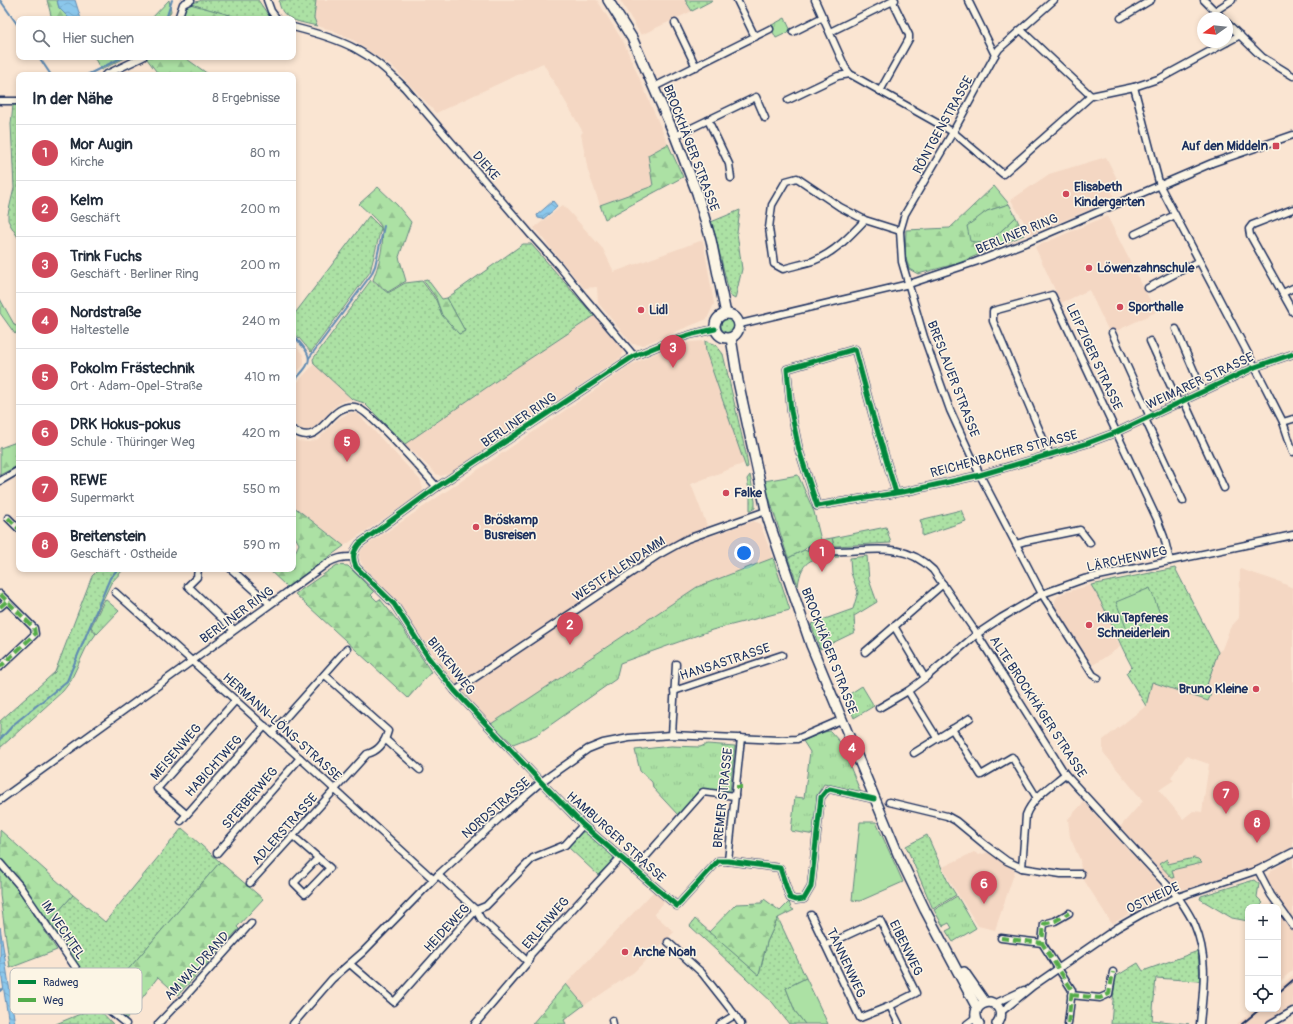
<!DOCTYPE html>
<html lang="de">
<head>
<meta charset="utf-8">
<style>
	body { margin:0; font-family:Pangolin,sans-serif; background:#f6f6f7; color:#1f2937 }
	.controls { position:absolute; right:12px; bottom:12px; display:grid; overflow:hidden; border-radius:8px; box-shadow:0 2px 6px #0003 }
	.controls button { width:36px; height:36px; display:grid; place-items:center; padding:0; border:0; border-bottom:1px solid #e0e1e3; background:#fff; color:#1f2937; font:20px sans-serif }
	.compass { position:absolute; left:1197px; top:12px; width:36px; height:36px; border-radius:50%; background:#fff; box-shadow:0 2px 6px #0003; rotate:255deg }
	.you { position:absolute; left:744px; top:553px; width:14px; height:14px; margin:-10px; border:3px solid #fff; border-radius:50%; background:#1a73e8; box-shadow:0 0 0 6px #1a73e833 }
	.badge { display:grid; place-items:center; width:26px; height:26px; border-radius:50%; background:#d1495b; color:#fff; font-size:13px; font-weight:700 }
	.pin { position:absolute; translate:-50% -33px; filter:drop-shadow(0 1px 2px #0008) }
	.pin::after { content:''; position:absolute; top:21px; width:14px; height:12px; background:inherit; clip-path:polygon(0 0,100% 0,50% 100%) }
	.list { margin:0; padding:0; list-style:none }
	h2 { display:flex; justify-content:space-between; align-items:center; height:52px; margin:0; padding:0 16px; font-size:17px }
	h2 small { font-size:13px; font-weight:400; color:#747a83 }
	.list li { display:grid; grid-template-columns:26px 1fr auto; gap:12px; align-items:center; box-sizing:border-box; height:56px; padding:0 16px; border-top:1px solid #e0e1e3 }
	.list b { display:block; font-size:15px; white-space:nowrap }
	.list p { margin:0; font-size:13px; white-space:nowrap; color:#747a83 }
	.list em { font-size:13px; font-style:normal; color:#747a83 }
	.icon { flex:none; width:22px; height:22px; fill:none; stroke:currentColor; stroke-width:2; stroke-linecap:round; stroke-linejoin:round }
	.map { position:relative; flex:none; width:1293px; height:1024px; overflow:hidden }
	.search { position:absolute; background:#fff; box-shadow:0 2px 6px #0003; left:16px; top:16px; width:280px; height:44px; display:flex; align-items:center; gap:10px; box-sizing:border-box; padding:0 14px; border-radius:8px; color:#747a83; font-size:15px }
	.panel { position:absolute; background:#fff; box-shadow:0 2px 6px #0003; left:16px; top:72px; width:280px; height:500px; border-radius:8px }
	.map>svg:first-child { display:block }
</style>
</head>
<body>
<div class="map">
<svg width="1293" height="1024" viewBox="0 0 1293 1024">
	<defs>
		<pattern id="grass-dots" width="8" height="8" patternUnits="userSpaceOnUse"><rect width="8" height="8" fill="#ace1a4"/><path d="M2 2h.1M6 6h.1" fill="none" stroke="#93c190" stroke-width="1.8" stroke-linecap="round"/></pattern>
		<pattern id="forest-firs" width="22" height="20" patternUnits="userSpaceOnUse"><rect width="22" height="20" fill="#ace1a4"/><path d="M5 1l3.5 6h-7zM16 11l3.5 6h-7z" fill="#93c190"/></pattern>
		<pattern id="park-tufts" width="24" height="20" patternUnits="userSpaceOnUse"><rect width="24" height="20" fill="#ace1a4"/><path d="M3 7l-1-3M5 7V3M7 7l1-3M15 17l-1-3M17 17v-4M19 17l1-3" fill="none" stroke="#93c190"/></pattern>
		<pattern id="water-waves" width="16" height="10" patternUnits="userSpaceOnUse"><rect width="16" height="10" fill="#8bc7eb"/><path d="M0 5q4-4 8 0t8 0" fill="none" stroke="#77abcc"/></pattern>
	</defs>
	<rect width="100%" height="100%" fill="#fae5d2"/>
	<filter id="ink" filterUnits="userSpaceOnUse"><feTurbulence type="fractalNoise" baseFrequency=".025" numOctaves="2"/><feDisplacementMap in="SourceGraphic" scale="8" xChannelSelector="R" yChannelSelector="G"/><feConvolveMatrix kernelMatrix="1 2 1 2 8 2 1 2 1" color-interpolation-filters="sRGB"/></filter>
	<g filter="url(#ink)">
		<!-- built -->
		<g fill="#f4d7c3" fill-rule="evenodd">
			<path d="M316,0H597L624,43L668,144L648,155L653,186L600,205L588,171L581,134L583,132L543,63L436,113L394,68L353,40L332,30L317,26L314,18Z"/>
			<path d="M620,0H685L692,11L641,35Z"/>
			<path d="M1106,157L1119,183L1110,188L1115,199L1031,234L1011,200L1049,174Z"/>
			<path d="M563,205L603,249L614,272L703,240L714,304L707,319L643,345L632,344L598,303L597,287L584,288L534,228Z"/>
			<path d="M1107,216L1156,312L1110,334L1089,290L1061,303L1035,247Z"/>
			<path d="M594,316L623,350L622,357L452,472L441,476L436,474L405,444L496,381Z"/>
			<path d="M705,341L706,352L745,463L691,484L711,536L754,521L760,524L773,558L697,587L491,724L449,677L393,597L363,566L360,560L359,554L363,548L633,364L656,353L690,342Z"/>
			<path d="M293,342L303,355L304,360V365L293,376Z"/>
			<path d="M314,364L352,399L341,402L333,408L314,428L307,430L301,429L293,423V387Z"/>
			<path d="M349,413H355L359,415L421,481L423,492L344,546L293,506V438L298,441L309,442L318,439L338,419Z"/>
			<path d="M1240,569L1280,582L1293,588V847L1258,866L1186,889H1178L1120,827L1143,801L1103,752V740L1146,706L1151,682L1208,700L1205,691L1218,652L1222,649L1230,628L1239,618ZM1186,756L1209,764L1202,812L1193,811L1183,819L1159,790L1174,780L1171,777Z"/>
			<path d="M1091,585L1102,602L1120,647L1093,665L1055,607V601L1057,597L1063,593Z"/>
			<path d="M1084,802L1161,886L1162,893L1159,898L1139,908L1112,924L1082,877L1081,872L1080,860L1070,837L1068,819Z"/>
			<path d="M974,852L979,855L990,852L1015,871L995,930L978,926L950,882L943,867Z"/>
			<path d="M1293,858V970L1278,983V907H1270L1275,896L1265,879L1272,870Z"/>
			<path d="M655,890L666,900L654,914L674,932L634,972L585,1005L566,984Z"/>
			<path d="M1293,975V1007L1262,1024H1237L1254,1009H1278V988Z"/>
		</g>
		<!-- grass -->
		<g fill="url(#grass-dots)" stroke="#648881">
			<path d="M202,0H258L271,19H243L190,4Z"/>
			<path d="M280,0H316L314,18L317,26C301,22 282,21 279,2Z"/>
			<path d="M685,0H713L692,11Z"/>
			<path d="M13,105H19V239L11,226L8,220V214L14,188L11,124Z"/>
			<path d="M740,210L737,233L742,269L735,299L730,296L715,234L711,222Z"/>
			<path d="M369,216L381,228L370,272L311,352L293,331V316Z"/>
			<path d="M523,244H531L594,316L496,381L405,444L364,403L352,399L314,364L313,359L371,280L388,293L405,283L422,281L436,300L442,315L459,334L465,331L447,298Z"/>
			<circle cx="728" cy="326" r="7"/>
			<path d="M705,341L716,345L723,354L746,454L748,467L746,468L706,352Z"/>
			<path d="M750,475L755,501V508L750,511V495L747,479Z"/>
			<path d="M961,510L966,521L922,536V526L920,520Z"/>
			<path d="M886,527L891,543L834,546L832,538Z"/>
			<path d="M804,550L815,554L838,555L839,557C813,558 802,557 798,586L788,558Z"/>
			<path d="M867,556L869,580L877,602L854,616L855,632L820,649L811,624L853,609L858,592L851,573L850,558Z"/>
			<path d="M1175,568L1218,652L1205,691L1211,694L1208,701L1152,682L1146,706L1126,673L1132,667C1117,640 1108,611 1091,585Z"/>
			<path d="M99,569H124L111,583L90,627L96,634L86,648L70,682L63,691L0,748V721L55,672L92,576Z"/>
			<path d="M182,828L220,862L103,999L94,989L48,923L73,895L105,922Z"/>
			<path d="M588,831L612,854L614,860L598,875L568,847L582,832Z"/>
			<path d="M927,835L948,882L956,895L933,909L906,846Z"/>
			<path d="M1194,858L1198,859L1202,863L1172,870L1174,878H1172L1159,864L1167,859L1168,864Z"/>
			<path d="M1254,880L1259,884L1257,897L1263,903L1259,907H1248V921L1232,918L1200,899L1201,896Z"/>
			<path d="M778,918L806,978L786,988L795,1011L805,1024H789L773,1003L690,926L695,919L759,975L767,942Z"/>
			<path d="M1198,951L1200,980L1198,981L1156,978L1152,1020L1189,1024H1111L1115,977L1138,963L1143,971Z"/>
			<path d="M97,1007L113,1024H56Z"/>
		</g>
		<!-- forest -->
		<g fill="url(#forest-firs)" stroke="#648881">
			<path d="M47,0H57L59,8L70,18L52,19Z"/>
			<path d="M169,0L171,11L167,19H151Z"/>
			<path d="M190,4L230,15L217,19H180L184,9Z"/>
			<path d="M94,57H127L101,70Z"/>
			<path d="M148,57H184L208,74L206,75H159L147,59Z"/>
			<path d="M668,144L683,177L605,219L600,205L653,186L648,155Z"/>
			<path d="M994,186L1009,204L987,211V244L1016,217L1024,235L959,263L918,274L909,269L905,255L906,230L950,228Z"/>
			<path d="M378,187L397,205L411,222L399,257L406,281L388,292L373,280C378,267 386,241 381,227C379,221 364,209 359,204Z"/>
			<path d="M427,279L442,299L447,298L465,331L459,334L442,315L436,298L423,280Z"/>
			<path d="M0,299L15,326L19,324V331L15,334L0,313Z"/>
			<path d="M19,441V465L0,475V448Z"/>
			<path d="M798,475L814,512L821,540L832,538L834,546L809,545L804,550L788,558L764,481Z"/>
			<path d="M293,506L344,546L287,587L268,569H293V557L299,544L293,533Z"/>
			<path d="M337,565L348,566L374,592L371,595L377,601L380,599L400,624L431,672L408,698L295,594Z"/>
			<path d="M0,830L73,895L48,923L22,882L0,859Z"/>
			<path d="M220,862L263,899L237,927L239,929L178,995L158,977L126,1019L113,1009L103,999Z"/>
			<path d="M0,869L16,887L57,950L10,968L0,895Z"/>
			<path d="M764,899L780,911L789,902L791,908L794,910L778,918L767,942L759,975L709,932L736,904L762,903Z"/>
			<path d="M566,984L584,1005L564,1020L566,1024H532Z"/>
		</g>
		<!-- park -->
		<g fill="url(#park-tufts)" stroke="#648881">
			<path d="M785,18L791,31L776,38L770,26Z"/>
			<path d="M1009,204L1016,217L987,244L970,241L967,226L987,211Z"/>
			<path d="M773,558L790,610L712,630L620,663L616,679L536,735L513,744L491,724L697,587Z"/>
			<path d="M105,599L119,611L97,634L91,627Z"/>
			<path d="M862,686L874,706L854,718L845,697Z"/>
			<path d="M830,731L840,742L861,793L824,784L817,795L815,835L791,831L795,797L804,798L810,752L803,741L824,732Z"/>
			<path d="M707,744L735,746L730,792L700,789L678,815L653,788L652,782L640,771L635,750L671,746L700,747Z"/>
			<path d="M957,896L976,928L953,942L946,931L952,928L949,923L943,926L934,910Z"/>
		</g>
		<!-- garden -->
		<g fill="#ace1a4" stroke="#648881">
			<path d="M1150,588L1161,616L1127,630L1116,602Z"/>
			<path d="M860,822H876L903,882L860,901L852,900Z"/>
			<path d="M806,978L828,1024H805L795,1011L786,988Z"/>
		</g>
		<!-- water -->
		<g fill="url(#water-waves)" stroke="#5e8ab3">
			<path d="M57,0H75L81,19H70L59,8Z"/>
			<path d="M553,201L557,206L555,209L543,219L538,218L537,215Z"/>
			<path d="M0,927L15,1024H9L0,965Z"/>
		</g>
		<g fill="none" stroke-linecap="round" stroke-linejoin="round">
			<!-- stream -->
			<g stroke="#5e8ab3" stroke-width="2">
				<path d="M0,0L19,27"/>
				<path d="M166,19L172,0"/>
				<path d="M39,57L51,75"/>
				<path d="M87,75L123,57"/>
				<path d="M293,335C314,358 314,360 293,382"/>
				<path d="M309,358L371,275L375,266L384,226"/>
				<path d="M0,739L6,733L14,724L67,681L110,578L118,569"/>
				<path d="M0,991L2,989"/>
			</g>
			<defs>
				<g id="street">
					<path d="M267,0L271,11L277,19"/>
					<path d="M737,0L755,37"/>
					<path d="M815,0L845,67L850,74"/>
					<path d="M968,0L995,55"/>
					<path d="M1054,0L999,49L995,55L953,132L905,214L900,231L902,262L924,337L950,410L980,475L1042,594L1093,675L1098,678"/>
					<path d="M1204,0L1222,18"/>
					<path d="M1215,11L1232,0"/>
					<path d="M1121,18L1151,0"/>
					<path d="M178,19L183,4L191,0"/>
					<path d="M675,23L696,67"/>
					<path d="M1227,23L1262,57L1293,76"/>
					<path d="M293,27C344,40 368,50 405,88L531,235L559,266L584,297L634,356"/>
					<path d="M1021,30L1091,96"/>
					<path d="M793,32L823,17"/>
					<path d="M830,32L895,0"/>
					<path d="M1227,42L1240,35"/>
					<path d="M105,75L143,57"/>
					<path d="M654,87L770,29"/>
					<path d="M1134,87L1160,186L1255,367L1283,422L1293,452"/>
					<path d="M880,91L909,39V35L892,0"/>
					<path d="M788,100L838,76L850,74L953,132L1003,174L1091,96L1134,87L1161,78L1227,42"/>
					<path d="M0,101H19"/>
					<path d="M708,120L729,164L731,178"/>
					<path d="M675,136L756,97L765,118"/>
					<path d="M1293,209L1252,225L1249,229L1250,235L1293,312"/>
					<path d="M865,220C850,236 834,253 813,261C803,264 793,266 783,269L774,264L769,228L772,205L786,181L797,178L840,207L865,220L900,231"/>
					<path d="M1135,234L1175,215"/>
					<path d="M1148,288L1199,261"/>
					<path d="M1283,293L1293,288"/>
					<path d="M740,324L909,284L975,262L1030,241L1212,163L1293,135"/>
					<path d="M715,329L693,334L673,340L634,356L437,487L359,544C353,552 352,558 356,567L394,604L428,657L455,691L541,782L583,825L677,906L718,861H728L780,868L790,898L796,900L804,899L811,887L821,797L826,791L830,789L874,799"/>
					<path d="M1176,329L1203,392"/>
					<path d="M1112,333L1150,417"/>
					<path d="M1150,341L1179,404"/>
					<path d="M1184,401L1224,488"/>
					<path d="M1145,419L1183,501"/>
					<path d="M1283,422L1293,419"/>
					<path d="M293,430C322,450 328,402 355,407C369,409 424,473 437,487"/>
					<path d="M1050,455L993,321V311L1052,295L1157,519L1164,537L1170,561"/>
					<path d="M0,481L19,470"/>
					<path d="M896,493L873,416L855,349L787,369L791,411L799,450L817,506L908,491L980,475L1085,444L1117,432L1255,367L1293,354"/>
					<path d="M8,518L19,529"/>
					<path d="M1016,544L1026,541L1080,530L1090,543"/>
					<path d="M812,549C856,558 897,534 933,570L977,634L1065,774L1178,897C1184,906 1191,916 1195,926C1209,959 1203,990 1200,1024"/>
					<path d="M198,569L197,577L188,586L234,630"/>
					<path d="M231,569L270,604"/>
					<path d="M115,592L300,758L433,879"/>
					<path d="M0,594L34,628L35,634L0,667"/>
					<path d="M0,607L7,601"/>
					<path d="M894,626L925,678"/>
					<path d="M865,652L943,584"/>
					<path d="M455,691L658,555L687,539L766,511"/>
					<path d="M674,691L782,655"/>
					<path d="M908,691L937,738"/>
					<path d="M879,708L908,691L925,678L977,634L1001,618L1042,594L1084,579L1293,535"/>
					<path d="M952,729L981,775L1012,757L1037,798"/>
					<path d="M272,733L347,649"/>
					<path d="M672,735L676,664"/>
					<path d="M386,740L420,770"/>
					<path d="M914,753L970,718"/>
					<path d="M0,800L326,564C336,558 342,557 353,557"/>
					<path d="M889,802L947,816L956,821L984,844L1007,861L1022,868L1061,874H1081"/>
					<path d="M186,814L157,789L236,700"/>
					<path d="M181,821L265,726"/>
					<path d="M293,836L330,868L305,894L294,883L318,858"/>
					<path d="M217,853L300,758"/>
					<path d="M728,861L741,738"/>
					<path d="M0,863L19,885L91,990L109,1010L126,1024"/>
					<path d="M1022,868L1026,815C1032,798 1051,786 1065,774"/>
					<path d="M634,870L703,792L735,796"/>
					<path d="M1258,870L1271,895L1293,926"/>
					<path d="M438,875L476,910L481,919L528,962"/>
					<path d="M250,883L367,754C379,751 385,742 388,731L325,675"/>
					<path d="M811,915L860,1018L890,1006L916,993L880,920L826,945"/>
					<path d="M1001,938L1042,943"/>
					<path d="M668,942L702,973L735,1015L741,1024"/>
					<path d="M350,964L394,1002L476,910L486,906L533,858L565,845L583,825"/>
					<path d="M1071,995L1100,998L1109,994L1113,972"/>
					<path d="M994,1004L1024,990"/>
					<path d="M890,1006L899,1024"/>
					<path d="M1001,1012L1033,986L1117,928L1145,912L1178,897L1258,870L1293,852"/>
					<path d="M612,1020L613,1024"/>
					<path d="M158,1024L176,1005L183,999L251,923"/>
					<path d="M293,1024L332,979L363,952L438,875L504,814L541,782L588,749L603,743L629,738L672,735L778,740L797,739L841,720"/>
					<path d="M475,1024L528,962L531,954L620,858"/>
					<path d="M720,1024L735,1015"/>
					<path d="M967,1024L975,1018"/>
					<path d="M1068,1024L1072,990L1042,943L1044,924L1055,921L1069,913"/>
					<path d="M1270,1024L1293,1011"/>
				</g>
				<g id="secondary">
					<path d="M608,0L632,38L675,136L697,193L711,240L726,314"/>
					<circle cx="727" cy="326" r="12"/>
					<path d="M731,338L738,381L768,519L811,645L898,854L925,910L977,1008"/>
					<path d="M964,972L985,1002"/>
					<path d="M979,1024C972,1013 977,1003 990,1002C1000,1005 1004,1015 997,1024"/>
				</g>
			</defs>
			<!-- street casing -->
			<use href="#street" stroke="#1b2f5e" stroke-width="9"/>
			<!-- secondary casing -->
			<use href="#secondary" stroke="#1b2f5e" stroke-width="12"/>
			<!-- street -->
			<use href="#street" stroke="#fcf5e5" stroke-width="6"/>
			<!-- secondary -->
			<use href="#secondary" stroke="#fcf5e5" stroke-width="9"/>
			<!-- rail -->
			<g stroke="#1b2f5e" stroke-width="2">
				<path d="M1278,993L1293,980"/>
				<path d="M1242,1024L1260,1009"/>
			</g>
			<!-- quiet -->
			<g stroke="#52ab49" stroke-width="4" stroke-dasharray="8 4" stroke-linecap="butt">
				<path d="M8,518L19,529"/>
				<path d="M0,594L34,628L35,634L0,667"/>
				<path d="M0,607L7,601"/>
				<path d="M736,787H742"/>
				<path d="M1001,938L1042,943"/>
				<path d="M1071,995L1100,998L1109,994L1113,972"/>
				<path d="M1068,1024L1072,990L1042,943L1044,924L1055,921L1069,913"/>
			</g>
			<defs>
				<g id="cycleway">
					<path d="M715,329L693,334L673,340L634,356L437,487L359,544C353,552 352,558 356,567L394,604L428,657L455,691L541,782L583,825L677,906L718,861H728L780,868L790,898L796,900L804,899L811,887L821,797L826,791L830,789L874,799"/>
					<path d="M896,493L873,416L855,349L787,369L791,411L799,450L817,506L908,491L980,475L1085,444L1117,432L1255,367L1293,354"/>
				</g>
			</defs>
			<!-- cycleway casing -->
			<use href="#cycleway" stroke="#fcf5e5" stroke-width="8"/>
			<!-- cycleway -->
			<use href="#cycleway" stroke="#00873e" stroke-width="5"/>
		</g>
	</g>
	<!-- markers -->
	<g fill="#d1495b" stroke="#fcf5e5" stroke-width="1.5">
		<rect x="1272" y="142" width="8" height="8" rx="2"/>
		<circle cx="1066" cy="194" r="4"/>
		<circle cx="1089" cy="268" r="4"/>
		<circle cx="1120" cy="307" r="4"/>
		<circle cx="641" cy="310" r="4"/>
		<circle cx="726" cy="493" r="4"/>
		<circle cx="476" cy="527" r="4"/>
		<circle cx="1089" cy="625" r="4"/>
		<circle cx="1256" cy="689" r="4"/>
		<circle cx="625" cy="952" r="4"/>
	</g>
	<g text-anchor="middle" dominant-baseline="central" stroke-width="3" stroke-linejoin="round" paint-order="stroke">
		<!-- street labels -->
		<g font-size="13" fill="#1b2f5e" stroke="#fcf5e5">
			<text transform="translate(943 125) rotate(-61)">RÖNTGENSTRASSE</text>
			<text transform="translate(691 148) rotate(69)">BROCKHÄGER STRASSE</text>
			<text transform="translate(486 166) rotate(49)">DIEKE</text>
			<text transform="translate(1017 234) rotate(-22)">BERLINER RING</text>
			<text transform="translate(1094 357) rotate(65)">LEIPZIGER STRASSE</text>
			<text transform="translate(953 379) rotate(69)">BRESLAUER STRASSE</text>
			<text transform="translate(1200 381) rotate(-25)">WEIMARER STRASSE</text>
			<text transform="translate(519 420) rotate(-34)">BERLINER RING</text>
			<text transform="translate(1004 454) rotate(-15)">REICHENBACHER STRASSE</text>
			<text transform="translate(1127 559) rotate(-12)">LÄRCHENWEG</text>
			<text transform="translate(619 569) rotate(-33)">WESTFALENDAMM</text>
			<text transform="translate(237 615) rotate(-36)">BERLINER RING</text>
			<text transform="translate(829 651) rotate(69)">BROCKHÄGER STRASSE</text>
			<text transform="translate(725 662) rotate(-18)">HANSASTRASSE</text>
			<text transform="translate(451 666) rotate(52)">BIRKENWEG</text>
			<text transform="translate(1038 707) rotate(57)">ALTE BROCKHÄGER STRASSE</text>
			<text transform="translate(282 727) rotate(42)">HERMANN-LÖNS-STRASSE</text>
			<text transform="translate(176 752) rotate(-49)">MEISENWEG</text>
			<text transform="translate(214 766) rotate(-48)">HABICHTWEG</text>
			<text transform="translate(250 798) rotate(-49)">SPERBERWEG</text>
			<text transform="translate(723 798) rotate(-84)">BREMER STRASSE</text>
			<text transform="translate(496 808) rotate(-41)">NORDSTRASSE</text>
			<text transform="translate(285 829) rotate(-48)">ADLERSTRASSE</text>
			<text transform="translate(616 837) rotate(42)">HAMBURGER STRASSE</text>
			<text transform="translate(1153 898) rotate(-25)">OSTHEIDE</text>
			<text transform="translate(546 923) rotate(-49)">ERLENWEG</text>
			<text transform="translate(447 928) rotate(-47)">HEIDEWEG</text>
			<text transform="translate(63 930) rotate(56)">IM VECHTEL</text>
			<text transform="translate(906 948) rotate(64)">EIBENWEG</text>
			<text transform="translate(846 963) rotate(65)">TANNENWEG</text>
			<text transform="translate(197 966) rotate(-47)">AM WALDRAND</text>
		</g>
		<!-- poi labels -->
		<g font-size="13" font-weight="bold" fill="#1b2f5e" stroke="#fcf5e5" text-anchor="start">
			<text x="1268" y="146" text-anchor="end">Auf den Middeln</text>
			<text x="1074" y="187">Elisabeth<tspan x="1074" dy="15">Kindergarten</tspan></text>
			<text x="1097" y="268">Löwenzahnschule</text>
			<text x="1128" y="307">Sporthalle</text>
			<text x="649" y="310">Lidl</text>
			<text x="734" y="493">Falke</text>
			<text x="484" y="520">Bröskamp<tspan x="484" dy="15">Busreisen</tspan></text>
			<text x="1097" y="618">Kiku Tapferes<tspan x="1097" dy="15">Schneiderlein</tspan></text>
			<text x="1248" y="689" text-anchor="end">Bruno Kleine</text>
			<text x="633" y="952">Arche Noah</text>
		</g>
	</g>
	<!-- legend -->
	<rect x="10" y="968" width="132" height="46" rx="6" fill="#fcf5e5" stroke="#b8babc" stroke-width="1"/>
	<rect x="18" y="980" width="18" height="4" fill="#00873e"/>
	<rect x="18" y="998" width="18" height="4" fill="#52ab49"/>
	<g font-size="11" fill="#1b2f5e">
		<text x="43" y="986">Radweg</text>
		<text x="43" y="1004">Weg</text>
	</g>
</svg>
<div class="controls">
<button>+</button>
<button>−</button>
<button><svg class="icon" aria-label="locate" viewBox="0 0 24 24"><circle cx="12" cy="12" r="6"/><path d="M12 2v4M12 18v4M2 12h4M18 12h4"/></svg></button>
</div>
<svg class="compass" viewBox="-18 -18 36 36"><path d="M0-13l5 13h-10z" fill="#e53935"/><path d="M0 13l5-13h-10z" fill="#747a83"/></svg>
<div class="you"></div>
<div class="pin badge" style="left:822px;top:572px">1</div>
<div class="pin badge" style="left:570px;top:645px">2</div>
<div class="pin badge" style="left:673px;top:368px">3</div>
<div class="pin badge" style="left:852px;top:768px">4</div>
<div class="pin badge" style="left:347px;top:462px">5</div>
<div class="pin badge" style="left:984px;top:904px">6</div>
<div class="pin badge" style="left:1226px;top:814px">7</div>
<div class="pin badge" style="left:1257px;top:843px">8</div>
<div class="search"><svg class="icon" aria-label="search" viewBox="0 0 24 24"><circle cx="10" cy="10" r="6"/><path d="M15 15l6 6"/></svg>Hier suchen</div>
<section class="panel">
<h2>In der Nähe<small>8 Ergebnisse</small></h2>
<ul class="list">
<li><span class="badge">1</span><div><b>Mor Augin</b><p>Kirche</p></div><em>80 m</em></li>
<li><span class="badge">2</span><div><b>Kelm</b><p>Geschäft</p></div><em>200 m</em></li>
<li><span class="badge">3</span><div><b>Trink Fuchs</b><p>Geschäft · Berliner Ring</p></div><em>200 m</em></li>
<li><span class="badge">4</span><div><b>Nordstraße</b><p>Haltestelle</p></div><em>240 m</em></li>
<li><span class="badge">5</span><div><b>Pokolm Frästechnik</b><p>Ort · Adam-Opel-Straße</p></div><em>410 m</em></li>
<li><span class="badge">6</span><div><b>DRK Hokus-pokus</b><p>Schule · Thüringer Weg</p></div><em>420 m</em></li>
<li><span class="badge">7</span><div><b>REWE</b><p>Supermarkt</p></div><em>550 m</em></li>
<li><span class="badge">8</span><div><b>Breitenstein</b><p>Geschäft · Ostheide</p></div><em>590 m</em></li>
</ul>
</section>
</div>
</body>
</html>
